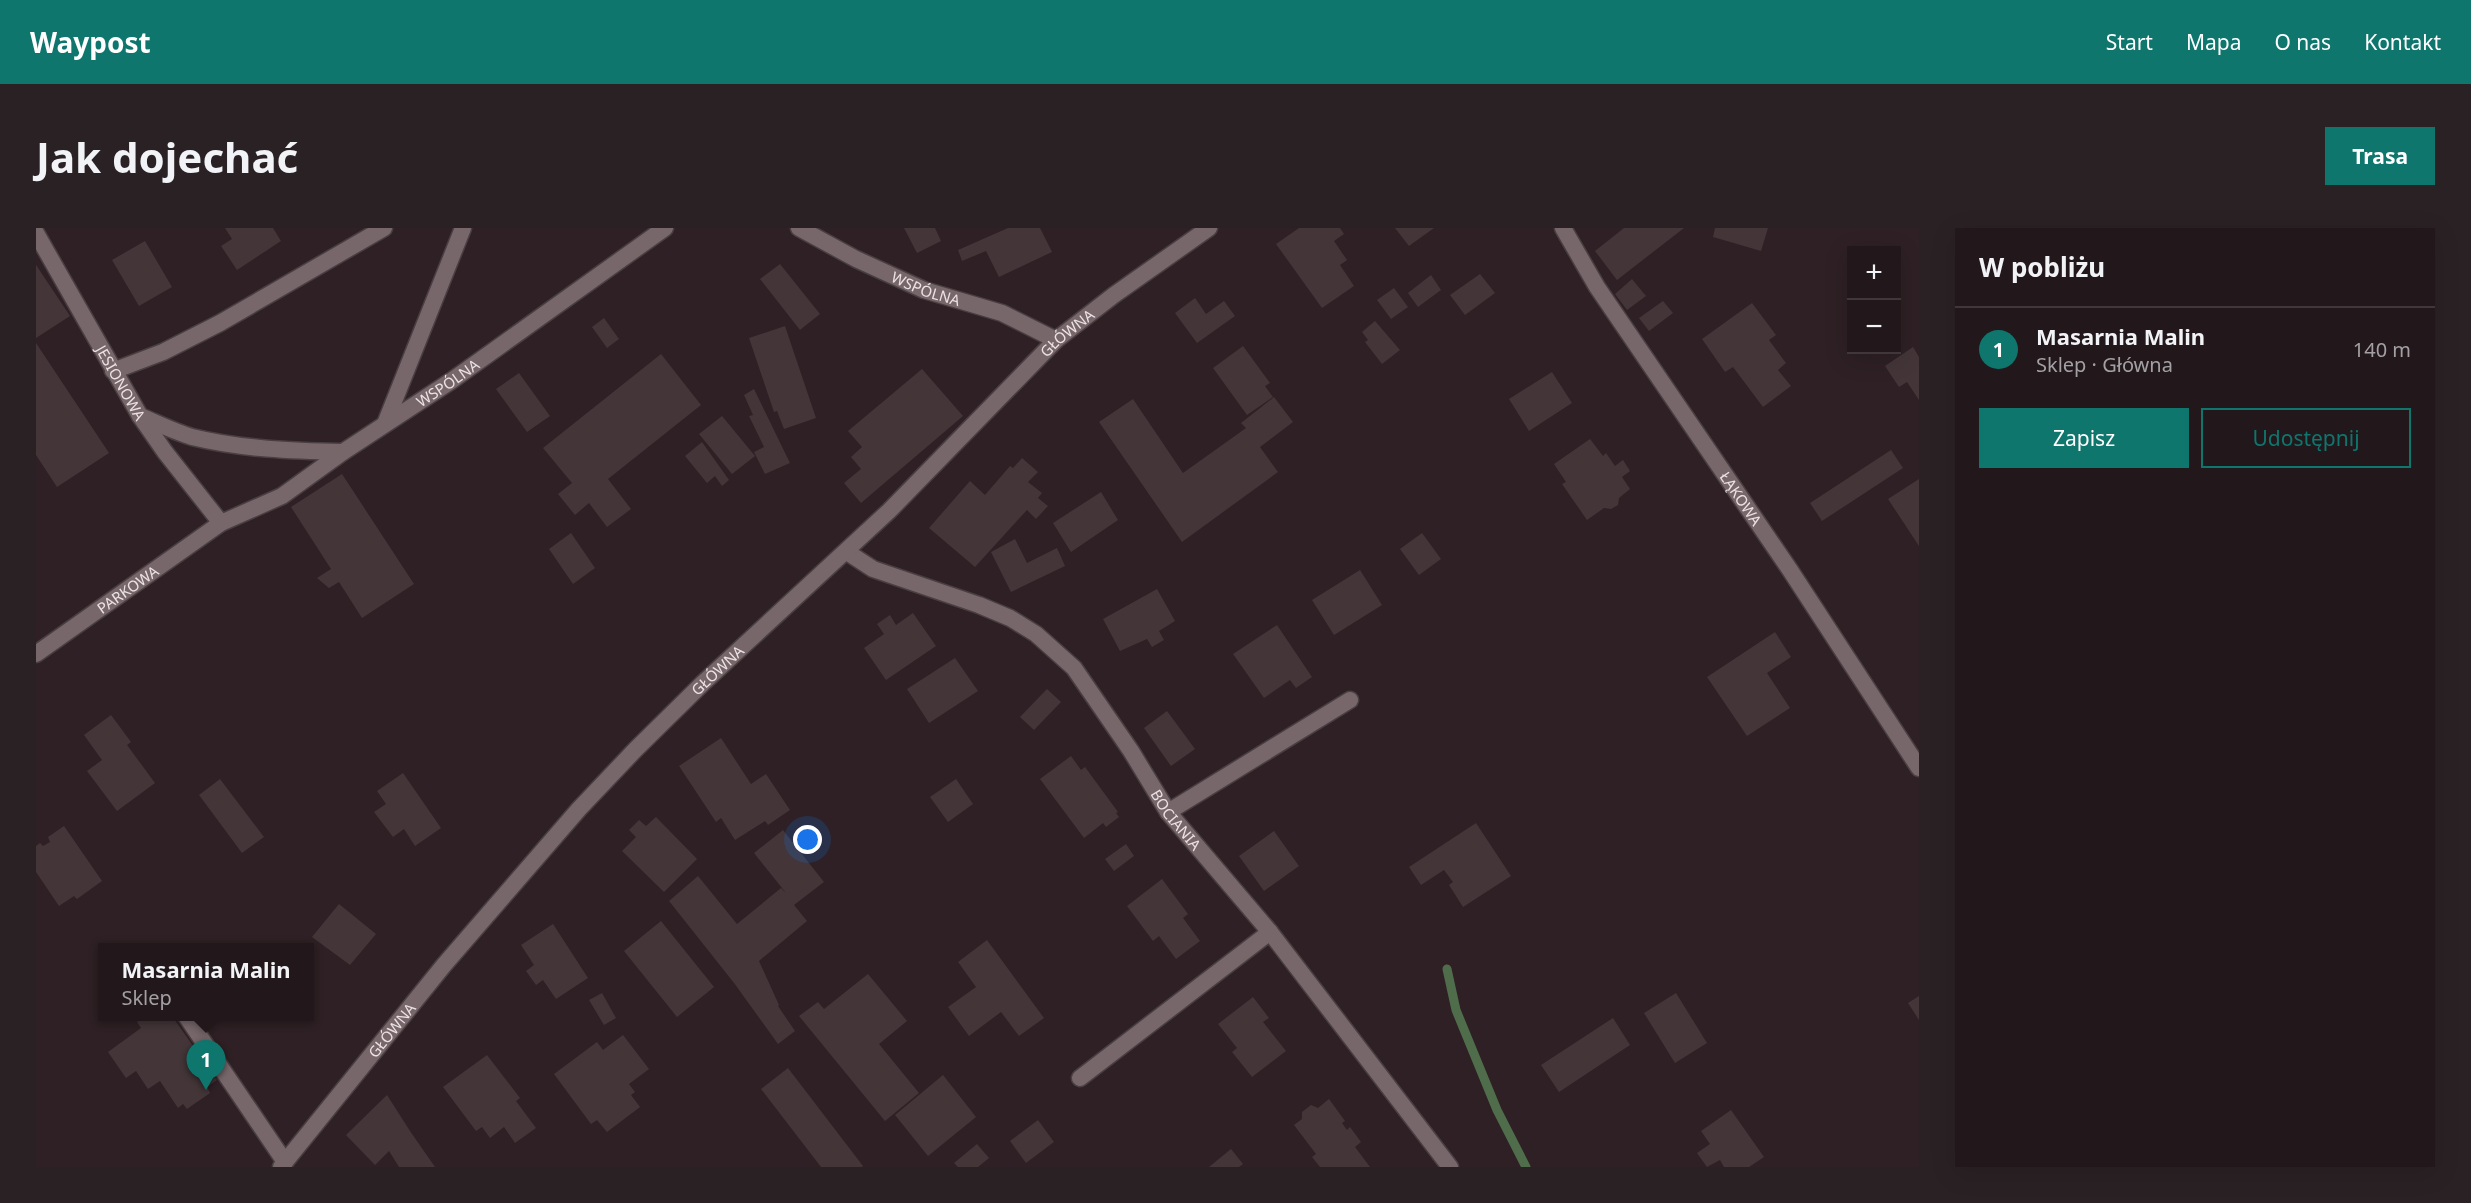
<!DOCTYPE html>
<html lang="pl">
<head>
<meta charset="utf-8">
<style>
	body { margin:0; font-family:"Noto Sans",sans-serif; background:#2a2124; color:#f1f3f6 }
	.controls { position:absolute; right:18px; top:18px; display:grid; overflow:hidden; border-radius:0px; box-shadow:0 6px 24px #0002 }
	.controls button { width:54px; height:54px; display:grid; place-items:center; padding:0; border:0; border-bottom:2px solid #3f373a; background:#22181b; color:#f1f3f6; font:30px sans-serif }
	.you { position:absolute; left:772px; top:612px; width:21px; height:21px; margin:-15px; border:4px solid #fff; border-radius:50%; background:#1a73e8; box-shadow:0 0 0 9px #1a73e833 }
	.badge { display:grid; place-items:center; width:39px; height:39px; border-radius:50%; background:#0f766e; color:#fff; font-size:20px; font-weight:700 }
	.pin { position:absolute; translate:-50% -50px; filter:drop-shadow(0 2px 3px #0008) }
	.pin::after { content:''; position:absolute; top:32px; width:21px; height:18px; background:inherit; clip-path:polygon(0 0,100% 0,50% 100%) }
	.popup { position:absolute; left:62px; top:715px; width:216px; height:78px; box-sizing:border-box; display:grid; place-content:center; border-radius:0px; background:#22181b; filter:drop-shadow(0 2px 4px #0005); font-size:20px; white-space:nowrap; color:#a2a0a3 }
	.popup b { font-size:22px; color:#f1f3f6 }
	.popup::after { content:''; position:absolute; left:50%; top:100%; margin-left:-12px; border:12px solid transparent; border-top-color:#22181b }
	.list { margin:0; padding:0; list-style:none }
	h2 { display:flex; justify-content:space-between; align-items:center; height:78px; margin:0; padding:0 24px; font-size:26px }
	h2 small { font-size:20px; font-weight:400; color:#a2a0a3 }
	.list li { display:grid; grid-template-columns:39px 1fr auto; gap:18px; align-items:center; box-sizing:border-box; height:84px; padding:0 24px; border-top:2px solid #3f373a }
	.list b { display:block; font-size:22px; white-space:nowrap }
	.list p { margin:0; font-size:20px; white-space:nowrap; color:#a2a0a3 }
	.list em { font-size:20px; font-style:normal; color:#a2a0a3 }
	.actions { display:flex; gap:12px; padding:18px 24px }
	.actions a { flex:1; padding:14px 0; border:2px solid #0f766e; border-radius:0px; text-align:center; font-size:21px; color:#0f766e }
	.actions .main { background:#0f766e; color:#fff }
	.map { position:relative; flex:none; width:1883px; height:939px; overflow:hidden; border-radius:0px }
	header { display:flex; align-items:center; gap:36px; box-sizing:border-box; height:84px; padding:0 30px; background:#0f766e; color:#fff }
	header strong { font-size:28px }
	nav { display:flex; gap:33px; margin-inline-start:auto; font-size:21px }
	.intro { display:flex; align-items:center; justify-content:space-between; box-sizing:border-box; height:144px; padding:0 36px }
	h1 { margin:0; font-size:42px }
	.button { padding:15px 27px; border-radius:0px; background:#0f766e; color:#fff; font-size:21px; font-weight:700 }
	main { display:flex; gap:36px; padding:0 36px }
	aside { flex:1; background:#22181b; border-radius:0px; box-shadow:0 6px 24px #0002 }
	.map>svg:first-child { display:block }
</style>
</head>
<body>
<header>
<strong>Waypost</strong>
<nav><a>Start</a><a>Mapa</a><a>O nas</a><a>Kontakt</a></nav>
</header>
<div class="intro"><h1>Jak dojechać</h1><a class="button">Trasa</a></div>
<main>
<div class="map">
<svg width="1883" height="939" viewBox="0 0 1883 939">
	<rect width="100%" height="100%" fill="#2e2024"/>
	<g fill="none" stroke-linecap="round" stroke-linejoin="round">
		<!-- stream -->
		<path stroke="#506d4b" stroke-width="9" d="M1411,741L1420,782L1461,882L1490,939"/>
	</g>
	<!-- building -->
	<g fill="#433538">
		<path d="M189,0H237L245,13L201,42L185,18L196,11Z"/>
		<path d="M868,0H899L905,13L881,25Z"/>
		<path d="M972,0H1004L1016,24L963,49L950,23L926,33L922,22Z"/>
		<path d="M1263,0H1304L1308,6L1298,13L1311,32L1304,37L1318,58L1286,80L1240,16Z"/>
		<path d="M1359,0H1398L1373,18Z"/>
		<path d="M1588,0H1648L1581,52L1559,23Z"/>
		<path d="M1679,0H1732L1725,23L1677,9Z"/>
		<path d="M109,13L136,59L103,78L76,32Z"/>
		<path d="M744,36L784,86L764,102L724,51Z"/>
		<path d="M0,37L34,88L0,110Z"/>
		<path d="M1444,46L1459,65L1429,87L1414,67Z"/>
		<path d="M1395,47L1405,62L1382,79L1372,65Z"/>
		<path d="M1596,51L1610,68L1591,82L1579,66Z"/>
		<path d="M1358,60L1372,79L1355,91L1341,72Z"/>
		<path d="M1159,70L1170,86L1188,73L1199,88L1161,115L1139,85Z"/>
		<path d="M1627,73L1637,85L1613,103L1603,90Z"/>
		<path d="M1716,75L1740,107L1733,112L1750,135L1742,142L1755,158L1727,179L1697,139L1689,144L1666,111Z"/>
		<path d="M568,90L583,111L571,120L556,99Z"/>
		<path d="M1339,93L1364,122L1346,136L1329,114L1332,112L1326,104Z"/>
		<path d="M749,98L780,190L748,201L741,183L738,184L713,110Z"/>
		<path d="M0,115L73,225L21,259L0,227Z"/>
		<path d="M1207,118L1234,155L1229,158L1237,169L1211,187L1177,140Z"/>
		<path d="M1877,119L1883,129V172L1871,154L1863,159L1849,138Z"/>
		<path d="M625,126L665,177L572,251L595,281L571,299L553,275L539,287L522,266L536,255L507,220Z"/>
		<path d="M886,141L927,188L825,275L808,255L825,241L815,229L826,219L812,203Z"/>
		<path d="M1516,144L1536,175L1493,203L1473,171Z"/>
		<path d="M483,145L514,188L491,204L460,161Z"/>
		<path d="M718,161L754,235L729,246L718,224L728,219L713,188L717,187L708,167Z"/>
		<path d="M1238,169L1257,194L1224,219L1242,244L1146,314L1063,194L1097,171L1147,245L1210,200L1205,195Z"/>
		<path d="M686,188L719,228L696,246L663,206Z"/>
		<path d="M1554,211L1567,228L1570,225L1579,238L1587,232L1594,243L1586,249L1594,261L1583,270L1582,277L1575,281L1568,280L1551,292L1526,256L1530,254L1518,236Z"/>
		<path d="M666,214L693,252L686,258L679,248L671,255L649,228Z"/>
		<path d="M1855,222L1867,240L1786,293L1774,275Z"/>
		<path d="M986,230L1002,244L992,254L1006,265L1002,270L1012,278L1000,291L991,282L939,339L893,300L934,253L949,267L974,238L977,240Z"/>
		<path d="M306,246L378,356L326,390L303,354L293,360L281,350L295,341L255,279Z"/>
		<path d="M1883,251V318L1852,271Z"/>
		<path d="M1065,264L1082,292L1035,324L1017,295Z"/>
		<path d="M535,305L559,340L537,356L513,321Z"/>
		<path d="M1386,305L1405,331L1383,347L1364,321Z"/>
		<path d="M979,311L991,335L1021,320L1029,338L975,364L955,324Z"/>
		<path d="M1324,342L1346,377L1298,407L1276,372Z"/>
		<path d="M1121,361L1139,393L1123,403L1128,412L1116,419L1111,411L1084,423L1067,391Z"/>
		<path d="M877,385L900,418L850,452L828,420L848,406L841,396L854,387L860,397Z"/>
		<path d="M1241,397L1276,449L1260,460L1254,452L1228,470L1197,426Z"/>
		<path d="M1739,404L1755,429L1731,445L1754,480L1711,508L1671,449Z"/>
		<path d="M919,430L942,463L893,495L871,461Z"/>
		<path d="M1011,461L1025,474L998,502L984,489Z"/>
		<path d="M1131,483L1159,521L1135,538L1108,500Z"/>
		<path d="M75,487L95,514L91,517L119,555L81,583L51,543L66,532L48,507Z"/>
		<path d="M685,510L715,556L730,546L754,582L732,597L729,593L699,612L685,590L680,594L643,538Z"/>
		<path d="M1035,528L1045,542L1049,539L1082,584L1080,585L1083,589L1070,599L1067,595L1048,610L1004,551Z"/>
		<path d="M367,545L405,600L379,618L368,601L357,609L338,584L350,576L341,563Z"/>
		<path d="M184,551L228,609L206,625L163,567Z"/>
		<path d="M920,551L937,576L912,594L894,569Z"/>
		<path d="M620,589L661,631L628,664L586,623L600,609L593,602L603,592L610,598Z"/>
		<path d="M1440,595L1475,648L1427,679L1413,657L1417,654L1408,642L1385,657L1373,639Z"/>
		<path d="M28,598L66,653L41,671L38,668L23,678L0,644V618L4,615L7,618L14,614L12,609Z"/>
		<path d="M747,602L788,654L758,677L771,693L723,733L743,777L742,778L759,803L742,816L698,755L633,673L662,648L701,696L745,660L750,665L718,625Z"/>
		<path d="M1238,603L1263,638L1228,663L1203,628Z"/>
		<path d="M1090,616L1098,628L1078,643L1069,631Z"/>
		<path d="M1126,651L1152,686L1147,690L1164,713L1140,731L1123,708L1117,713L1091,678Z"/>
		<path d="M303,676L340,706L314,737L276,709Z"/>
		<path d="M625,693L678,759L641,789L588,723Z"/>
		<path d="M517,696L552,750L520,771L507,752L500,757L490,743L498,737L485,717Z"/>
		<path d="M951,712L1008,790L983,808L965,784L933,808L912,779L940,759L922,734Z"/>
		<path d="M832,746L871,793L843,816L883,865L849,893L763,788L782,774L788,781Z"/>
		<path d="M566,765L580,790L568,797L553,772Z"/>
		<path d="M1640,765L1671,815L1639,835L1608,785Z"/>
		<path d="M1883,768V792L1872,775Z"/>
		<path d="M1217,769L1233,790L1227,794L1250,823L1216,849L1196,824L1201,820L1182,796Z"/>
		<path d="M108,788H136L181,852L171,859L174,865L151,881L147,876L142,880L124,853L112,861L100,843L90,850L72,824L105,800L101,794Z"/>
		<path d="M1577,790L1594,817L1523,864L1505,837Z"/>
		<path d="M587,807L613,841L593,856L599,864L595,867L604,879L571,904L561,892L555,896L518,846L561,814L567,822Z"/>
		<path d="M451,827L484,870L480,873L500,900L479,915L468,899L454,910L446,899L440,903L407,859Z"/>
		<path d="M752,840L827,938L826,939H785L725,861Z"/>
		<path d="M907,847L940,889L892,928L859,887Z"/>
		<path d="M351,867L374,903L399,939H363L353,923L339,937L310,907Z"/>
		<path d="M1293,871L1309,893L1306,895L1311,902L1314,899L1325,914L1319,919L1334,939H1284L1276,929L1280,926L1258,897L1266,891V884L1275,877L1282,880Z"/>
		<path d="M1695,882L1728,929L1713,939H1688L1684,932L1671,939L1661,925L1674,916L1665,903Z"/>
		<path d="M1002,892L1018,914L990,935L974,913Z"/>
		<path d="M941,916L953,930L942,939H922L918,935Z"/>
		<path d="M1195,921L1207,936L1203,939H1173Z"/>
	</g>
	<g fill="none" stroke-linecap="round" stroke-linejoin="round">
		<defs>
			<g id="service">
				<path d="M77,143L127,124L184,95L348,0"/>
				<path d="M104,188C121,195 139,204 156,209C205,221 257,223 307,224"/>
				<path d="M349,196L427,0"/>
				<path d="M1132,584L1314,472"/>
				<path d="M150,788L249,934"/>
				<path d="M1044,850L1234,704"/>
			</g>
			<g id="minor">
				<path id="s1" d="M763,0L820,31L888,62L966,85L1020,112"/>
				<path id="s2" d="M1527,0L1561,59L1754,342L1883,540"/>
				<path id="s3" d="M0,5L104,188L129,224L185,295"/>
				<path id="s4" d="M811,324L837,341L943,377L974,390L1000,406L1038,440L1095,523L1132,584L1234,704L1414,939"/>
				<path id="s5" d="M0,426L185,295L246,268L307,224L415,153L629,0"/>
			</g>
			<g id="tertiary">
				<path id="s6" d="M245,939L408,737L543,581L599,522L667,455L853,283L1020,112L1078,67L1173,0"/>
			</g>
		</defs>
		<!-- service casing -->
		<use href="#service" stroke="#493e41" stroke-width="19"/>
		<!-- minor casing -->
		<use href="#minor" stroke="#493e41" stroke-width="19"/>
		<!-- tertiary casing -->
		<use href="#tertiary" stroke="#493e41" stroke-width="19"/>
		<!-- service -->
		<use href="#service" stroke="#77676b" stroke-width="16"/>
		<!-- minor -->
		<use href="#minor" stroke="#77676b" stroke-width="16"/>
		<!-- tertiary -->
		<use href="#tertiary" stroke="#77676b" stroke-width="16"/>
	</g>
	<g text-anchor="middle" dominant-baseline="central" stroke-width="4.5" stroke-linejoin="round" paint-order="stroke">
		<!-- street labels -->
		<g font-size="15" fill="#ece2e4" stroke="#120c0e">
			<text stroke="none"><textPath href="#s1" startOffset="141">WSPÓLNA</textPath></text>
			<text stroke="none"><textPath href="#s6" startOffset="1148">GŁÓWNA</textPath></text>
			<text stroke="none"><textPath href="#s3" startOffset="172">JESIONOWA</textPath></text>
			<text stroke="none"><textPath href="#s5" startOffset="494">WSPÓLNA</textPath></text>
			<text stroke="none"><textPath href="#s2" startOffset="324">ŁĄKOWA</textPath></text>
			<text stroke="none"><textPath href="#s5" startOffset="112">PARKOWA</textPath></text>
			<text stroke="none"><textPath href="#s6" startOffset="662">GŁÓWNA</textPath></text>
			<text stroke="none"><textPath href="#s4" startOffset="441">BOCIANIA</textPath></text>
			<text stroke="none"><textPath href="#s6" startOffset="176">GŁÓWNA</textPath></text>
		</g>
	</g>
</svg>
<div class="controls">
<button>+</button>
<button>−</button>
</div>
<div class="you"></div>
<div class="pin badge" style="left:170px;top:862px">1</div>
<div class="popup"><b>Masarnia Malin</b>Sklep</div>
</div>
<aside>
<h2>W pobliżu<small></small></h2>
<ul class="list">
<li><span class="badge">1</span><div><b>Masarnia Malin</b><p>Sklep · Główna</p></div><em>140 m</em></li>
</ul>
<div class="actions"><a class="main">Zapisz</a><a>Udostępnij</a></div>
</aside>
</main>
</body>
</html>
